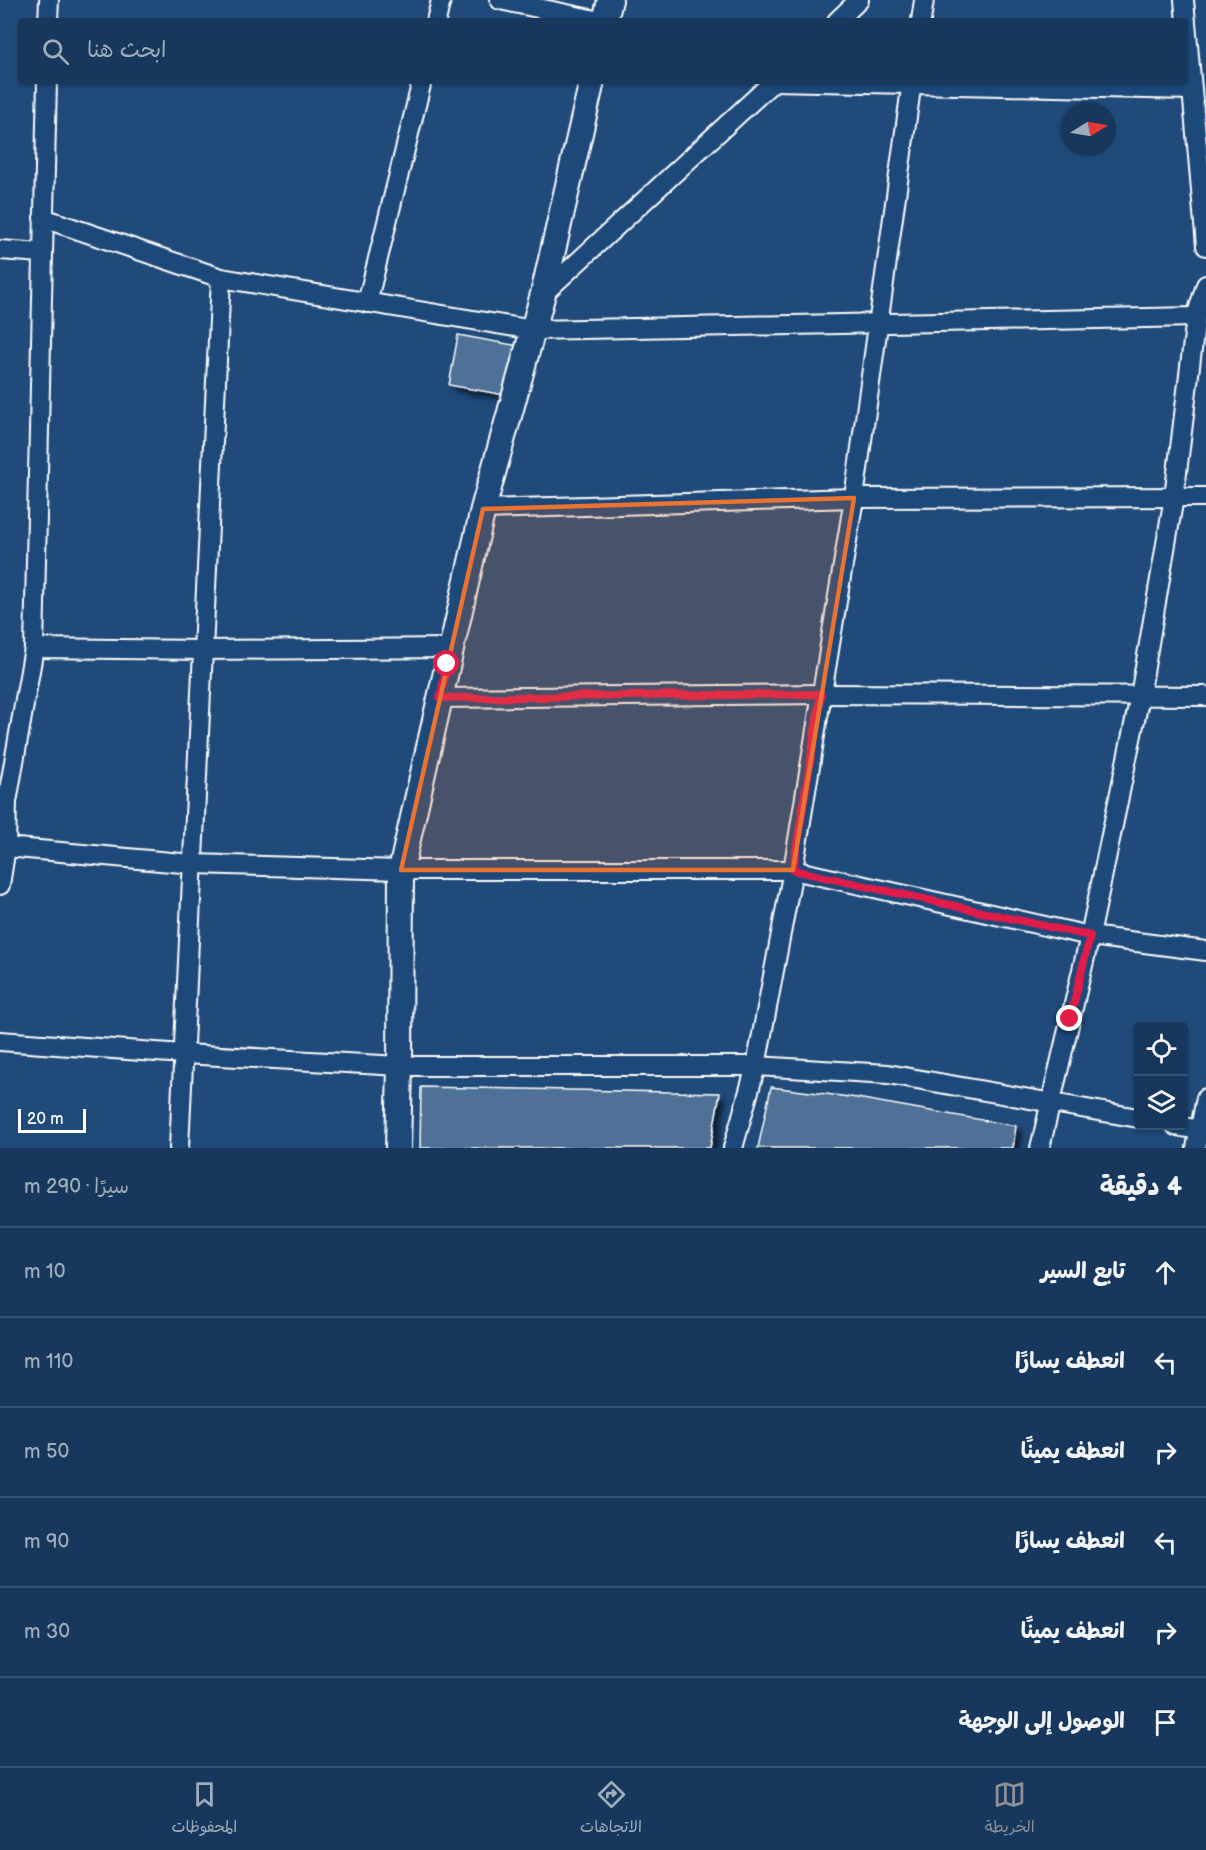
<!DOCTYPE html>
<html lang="ar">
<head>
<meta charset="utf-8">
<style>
	body { margin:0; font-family:"Balsamiq Sans","Playpen Sans Arabic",sans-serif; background:#244365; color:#f1f3f6; direction:rtl }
	.controls { position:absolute; right:18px; bottom:18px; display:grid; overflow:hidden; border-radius:6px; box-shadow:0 2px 4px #0004 }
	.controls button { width:54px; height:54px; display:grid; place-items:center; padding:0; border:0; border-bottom:2px solid #365272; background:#17385c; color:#f1f3f6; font:30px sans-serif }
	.compass { position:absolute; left:1062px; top:102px; width:54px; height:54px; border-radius:50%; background:#17385c; box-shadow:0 2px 4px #0004; rotate:79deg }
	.scale { position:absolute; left:18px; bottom:15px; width:68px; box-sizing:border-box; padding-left:6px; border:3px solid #fff; border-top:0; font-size:16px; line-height:21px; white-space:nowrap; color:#fff; -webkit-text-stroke:4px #1f4a7a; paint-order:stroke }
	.stop { position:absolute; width:18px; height:18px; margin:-14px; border:4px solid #e11d48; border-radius:50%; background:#fff }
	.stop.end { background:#e11d48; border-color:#fff; box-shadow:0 2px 6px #0008 }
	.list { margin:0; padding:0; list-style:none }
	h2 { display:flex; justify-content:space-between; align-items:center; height:78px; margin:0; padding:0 24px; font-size:26px }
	h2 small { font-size:20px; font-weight:400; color:#9eacbb }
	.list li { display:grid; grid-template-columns:39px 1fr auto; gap:18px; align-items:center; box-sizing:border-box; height:90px; padding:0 24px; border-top:2px solid #365272 }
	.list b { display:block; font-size:22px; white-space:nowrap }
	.list em { font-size:20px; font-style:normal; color:#9eacbb }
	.icon { flex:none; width:33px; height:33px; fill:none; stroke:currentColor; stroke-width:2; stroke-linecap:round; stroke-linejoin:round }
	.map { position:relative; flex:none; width:1206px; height:1148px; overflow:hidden; direction:ltr }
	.search { position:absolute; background:#17385c; box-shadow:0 2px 4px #0004; left:18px; right:18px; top:18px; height:66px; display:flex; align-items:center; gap:15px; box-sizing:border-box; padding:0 21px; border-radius:6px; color:#9eacbb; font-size:22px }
	.sheet { height:618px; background:#17385c }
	nav { display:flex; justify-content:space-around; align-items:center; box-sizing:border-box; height:84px; border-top:2px solid #365272; background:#17385c; font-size:16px; color:#9eacbb }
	nav a { display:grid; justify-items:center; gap:3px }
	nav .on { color:#8c9099 }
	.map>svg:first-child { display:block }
</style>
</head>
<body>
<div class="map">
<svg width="1206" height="1148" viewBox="0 0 1206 1148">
	<defs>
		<filter id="shadow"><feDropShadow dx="5.5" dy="5.5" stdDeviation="3" flood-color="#0009"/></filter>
	</defs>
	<rect width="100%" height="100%" fill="#1f4a7a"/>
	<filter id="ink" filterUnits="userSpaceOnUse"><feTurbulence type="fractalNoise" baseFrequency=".0167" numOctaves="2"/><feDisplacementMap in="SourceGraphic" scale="12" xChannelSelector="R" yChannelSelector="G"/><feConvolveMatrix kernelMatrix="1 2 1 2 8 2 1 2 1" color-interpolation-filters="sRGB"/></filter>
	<g filter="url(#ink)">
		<!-- building -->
		<g fill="#507197" stroke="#fff" stroke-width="1.5" filter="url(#shadow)">
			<path d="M458,335L519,346L510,396L449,385Z"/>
			<path d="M421,1087L720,1093L710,1148H420Z"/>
			<path d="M771,1087L857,1098L1016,1126L1013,1148H758Z"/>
		</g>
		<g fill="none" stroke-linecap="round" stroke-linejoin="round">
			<defs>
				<g id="street">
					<path d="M500,0L600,21"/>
					<path d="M1184,0L1206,246"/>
					<path d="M48,21L49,0"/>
					<path d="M436,21L441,0"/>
					<path d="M837,21L859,0"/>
					<path d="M921,21L924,0"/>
					<path d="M773,81L1192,90"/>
					<path d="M43,218L221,278L533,330L1196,317"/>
					<path d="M0,250L42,253"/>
					<path d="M543,294L774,81"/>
					<path d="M367,303L422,81"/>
					<path d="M483,509L854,498L1206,497"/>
					<path d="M34,648L203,650L451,648"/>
					<path d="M440,698L821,694L1206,696"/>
					<path d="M6,847L193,864L401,870H793L1090,936L1206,951"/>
					<path d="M0,885L6,847L7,802L34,648L47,81"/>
					<path d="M0,1041L184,1054L400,1066H756L888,1074L1138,1118"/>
					<path d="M1176,1126L1200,1130"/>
					<path d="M179,1148L221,278"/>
					<path d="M733,1148L756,1066L793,870L854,498L912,81"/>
					<path d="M1040,1148L1090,936L1140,696L1174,497L1196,317L1206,285"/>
					<path d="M1196,1148L1206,1098"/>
				</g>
				<g id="secondary">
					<path d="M605,21L610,0"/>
					<path d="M398,1148L400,1066L401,870L483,509L543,294L592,81"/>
				</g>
			</defs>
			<!-- street casing -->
			<use href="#street" stroke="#fff" stroke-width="22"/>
			<!-- secondary casing -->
			<use href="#secondary" stroke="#fff" stroke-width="28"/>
			<!-- street -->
			<use href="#street" stroke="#1f4a7a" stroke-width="18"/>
			<!-- secondary -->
			<use href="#secondary" stroke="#1f4a7a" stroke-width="24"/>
		</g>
	</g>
	<g fill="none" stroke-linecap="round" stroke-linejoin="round" filter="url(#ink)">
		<!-- route -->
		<path stroke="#e11d48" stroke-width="8" d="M447,664L440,698L821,694L793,870L1090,936L1070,1019"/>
	</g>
	<!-- marked area -->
	<path fill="#eb7230" fill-opacity="0.2" stroke="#eb7230" stroke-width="4.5" stroke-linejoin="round" d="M854,498L793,870H401L483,509Z"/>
</svg>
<div class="controls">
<button><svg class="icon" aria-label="locate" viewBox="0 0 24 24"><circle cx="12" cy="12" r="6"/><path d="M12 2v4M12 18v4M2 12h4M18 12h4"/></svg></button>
<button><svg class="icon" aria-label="layers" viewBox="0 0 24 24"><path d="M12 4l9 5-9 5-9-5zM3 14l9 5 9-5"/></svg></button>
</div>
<svg class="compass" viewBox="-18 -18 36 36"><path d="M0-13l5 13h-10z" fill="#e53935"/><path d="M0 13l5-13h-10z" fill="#9eacbb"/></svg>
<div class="scale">20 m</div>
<div class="stop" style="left:447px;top:664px"></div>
<div class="stop end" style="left:1070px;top:1019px"></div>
<div class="search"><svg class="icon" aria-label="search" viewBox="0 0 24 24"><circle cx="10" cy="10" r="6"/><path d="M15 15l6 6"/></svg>ابحث هنا</div>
</div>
<section class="sheet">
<h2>4 دقيقة<small>سيرًا · 290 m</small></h2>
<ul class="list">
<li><svg class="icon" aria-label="ahead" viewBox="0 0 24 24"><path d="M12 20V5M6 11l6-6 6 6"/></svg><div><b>تابع السير</b></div><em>10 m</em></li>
<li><svg class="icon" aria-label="left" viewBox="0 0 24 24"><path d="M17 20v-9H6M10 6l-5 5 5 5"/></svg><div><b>انعطف يسارًا</b></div><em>110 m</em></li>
<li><svg class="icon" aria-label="right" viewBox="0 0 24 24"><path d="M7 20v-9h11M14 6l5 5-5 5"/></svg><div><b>انعطف يمينًا</b></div><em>50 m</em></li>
<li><svg class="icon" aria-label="left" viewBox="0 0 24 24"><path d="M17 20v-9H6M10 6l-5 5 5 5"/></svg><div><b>انعطف يسارًا</b></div><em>90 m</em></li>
<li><svg class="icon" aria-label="right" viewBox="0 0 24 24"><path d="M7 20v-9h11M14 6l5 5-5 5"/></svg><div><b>انعطف يمينًا</b></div><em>30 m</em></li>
<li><svg class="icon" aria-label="arrive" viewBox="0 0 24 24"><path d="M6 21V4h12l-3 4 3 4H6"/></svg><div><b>الوصول إلى الوجهة</b></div></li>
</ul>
</section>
<nav>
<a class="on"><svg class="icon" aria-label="map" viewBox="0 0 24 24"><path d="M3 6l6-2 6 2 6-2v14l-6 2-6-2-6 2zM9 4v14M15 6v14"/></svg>الخريطة</a>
<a><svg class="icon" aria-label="directions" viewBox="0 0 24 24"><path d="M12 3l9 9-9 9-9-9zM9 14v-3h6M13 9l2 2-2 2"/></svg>الاتجاهات</a>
<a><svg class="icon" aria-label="saved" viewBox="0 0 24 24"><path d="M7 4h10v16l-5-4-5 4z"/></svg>المحفوظات</a>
</nav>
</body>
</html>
